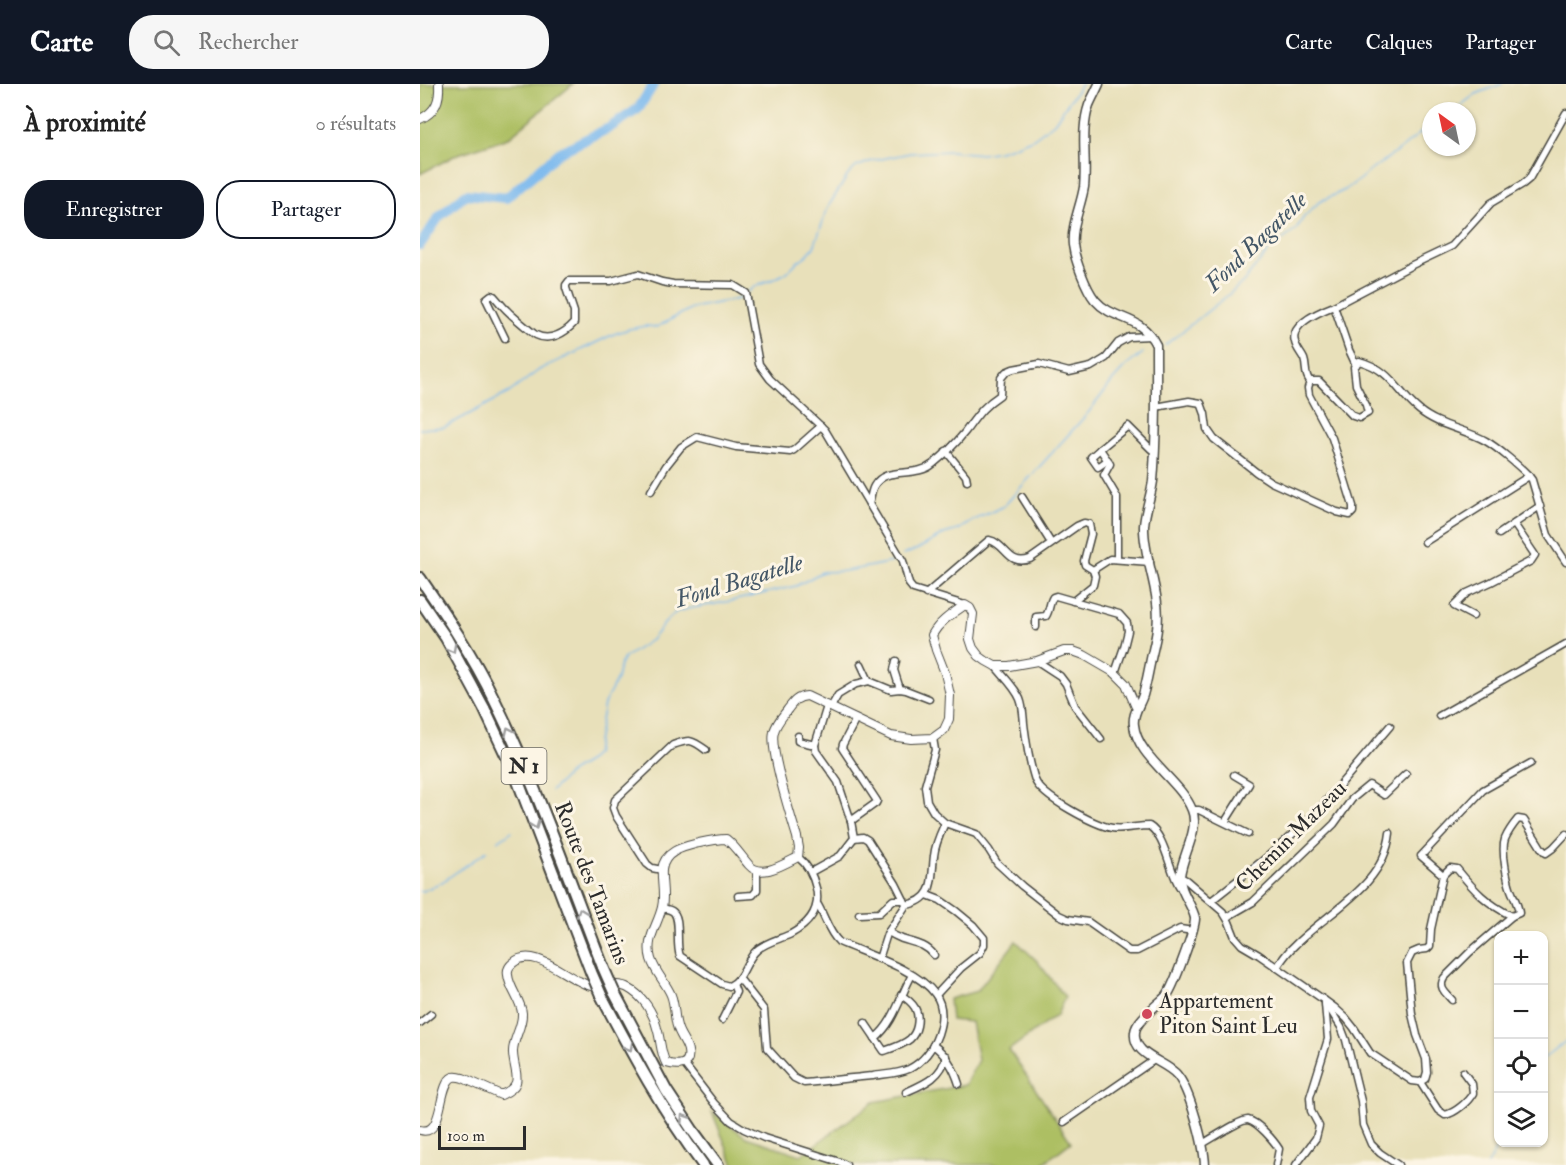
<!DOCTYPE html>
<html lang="fr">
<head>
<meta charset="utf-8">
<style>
	body { margin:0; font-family:"IM FELL Double Pica",serif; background:#f6f6f6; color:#222 }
	.controls { position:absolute; right:18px; bottom:18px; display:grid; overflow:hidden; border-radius:12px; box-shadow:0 2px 4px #0004 }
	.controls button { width:54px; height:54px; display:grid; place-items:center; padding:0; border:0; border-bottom:2px solid #e0e0e0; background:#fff; color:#222; font:30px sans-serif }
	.compass { position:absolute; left:1002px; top:18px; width:54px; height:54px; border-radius:50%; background:#fff; box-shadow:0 2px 4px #0004; rotate:327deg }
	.scale { position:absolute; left:18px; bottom:15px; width:88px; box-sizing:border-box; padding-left:6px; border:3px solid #2b2b2b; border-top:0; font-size:16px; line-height:21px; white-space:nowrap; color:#2b2b2b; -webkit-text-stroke:4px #fcf5e5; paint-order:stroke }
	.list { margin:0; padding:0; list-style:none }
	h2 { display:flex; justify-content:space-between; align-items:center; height:78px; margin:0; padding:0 24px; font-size:26px }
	h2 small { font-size:20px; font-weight:400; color:#767676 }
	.actions { display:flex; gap:12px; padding:18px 24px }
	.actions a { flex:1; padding:14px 0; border:2px solid #111827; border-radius:24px; text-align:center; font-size:21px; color:#111827 }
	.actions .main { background:#111827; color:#fff }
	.icon { flex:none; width:33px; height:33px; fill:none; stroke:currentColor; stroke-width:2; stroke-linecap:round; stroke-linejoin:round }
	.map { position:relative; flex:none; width:1146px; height:1081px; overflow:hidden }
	header { display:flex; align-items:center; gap:36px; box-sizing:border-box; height:84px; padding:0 30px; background:#111827; color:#fff }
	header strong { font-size:28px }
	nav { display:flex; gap:33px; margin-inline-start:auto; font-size:21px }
	.search { width:420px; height:54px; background:#f6f6f6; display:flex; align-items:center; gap:15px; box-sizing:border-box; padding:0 21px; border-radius:24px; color:#767676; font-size:22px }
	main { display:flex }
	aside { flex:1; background:#fff }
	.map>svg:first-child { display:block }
</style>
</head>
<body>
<header>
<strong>Carte</strong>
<div class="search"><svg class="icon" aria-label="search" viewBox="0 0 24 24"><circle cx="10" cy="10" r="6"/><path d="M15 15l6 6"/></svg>Rechercher</div>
<nav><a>Carte</a><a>Calques</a><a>Partager</a></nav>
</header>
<main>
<aside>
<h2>À proximité<small>0 résultats</small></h2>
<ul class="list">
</ul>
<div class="actions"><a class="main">Enregistrer</a><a>Partager</a></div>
</aside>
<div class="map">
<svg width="1146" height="1081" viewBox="0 0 1146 1081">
	<rect width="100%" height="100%" fill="#fcf5e5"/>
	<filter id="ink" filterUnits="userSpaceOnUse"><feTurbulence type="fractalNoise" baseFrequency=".0167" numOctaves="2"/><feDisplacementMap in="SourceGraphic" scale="12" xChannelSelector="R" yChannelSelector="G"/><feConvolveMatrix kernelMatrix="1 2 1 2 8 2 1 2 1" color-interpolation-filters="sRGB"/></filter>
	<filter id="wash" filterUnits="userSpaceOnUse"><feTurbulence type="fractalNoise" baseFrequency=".008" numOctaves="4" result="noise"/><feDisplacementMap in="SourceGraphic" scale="24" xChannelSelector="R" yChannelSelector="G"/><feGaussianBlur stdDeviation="1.35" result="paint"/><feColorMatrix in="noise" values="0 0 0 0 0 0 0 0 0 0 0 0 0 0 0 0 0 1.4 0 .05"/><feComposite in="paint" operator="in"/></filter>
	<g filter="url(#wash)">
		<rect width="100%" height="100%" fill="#e8e0ba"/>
		<!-- green -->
		<g fill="#adbf63" stroke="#6c7547" stroke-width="1.5">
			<path d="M0,0H153L88,54L38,70L0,90Z"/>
			<path d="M596,857L617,877L645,913L637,931L589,966L651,1058L621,1081H314L292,1028L326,1053L381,1071L454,1018L545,1001L558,976L551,938L531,936L529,915L557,907Z"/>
		</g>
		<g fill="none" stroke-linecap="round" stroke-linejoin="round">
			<!-- stream -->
			<g stroke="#7bb9ee" stroke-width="1.5">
				<path d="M1033,27L1056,10L1082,0"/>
				<path d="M328,208L334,203L356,194L366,189L376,179L387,171L394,163L408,123L428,91L436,83L452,77L490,69L531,67L562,70L579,67L592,63L614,54L634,39L661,0"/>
				<path d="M745,261L807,212L823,198L851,164L876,146L883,134L899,118L925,106L940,95L947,89L982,64L1011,40"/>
				<path d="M0,345L24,343L42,334L90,308L119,286L194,250L209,245L226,242L237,243L272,224L308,217L318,215L324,211"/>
				<path d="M483,471L498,465L524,450L538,446L552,437L584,422L668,329L694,295L706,282L723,269"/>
				<path d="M131,707L152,687L169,677L175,670L184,620L197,595L200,581L204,574L231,556L244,540L256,528L267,525L311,517L376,502L402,488L427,487L472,478"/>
				<path d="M78,757L92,747"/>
				<path d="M0,807H3L22,798L67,767"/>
				<path d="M1124,974L1146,957"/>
				<path d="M1067,1081L1080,1058"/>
			</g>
			<!-- river -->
			<path stroke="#7bb9ee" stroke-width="10" d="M0,161L19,133L46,110L86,114L140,68L189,44L218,25L234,0"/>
		</g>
	</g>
	<g filter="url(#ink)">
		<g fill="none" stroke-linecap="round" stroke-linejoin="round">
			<defs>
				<g id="minor">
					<path d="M914,222L929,266L936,281"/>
					<path d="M85,254L67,217L66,215L71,211L74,212C82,222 91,231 101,239C106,243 111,248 116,251C130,258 145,249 154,239V228L146,204V201L149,197H191L218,190L242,198L253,200L313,201L326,209L339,280L350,295L405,346L483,477L489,500L493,505L545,521"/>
					<path d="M890,297C884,291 887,283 884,275C881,269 876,264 875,258C869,240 901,227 914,222L992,181L1032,162L1071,119L1103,100L1109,95L1146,29"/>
					<path d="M736,323L769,317L781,319L785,330L787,345L794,355L836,388L851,398L917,428L930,431L933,428V422L912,354L889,311L888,304L890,297H899L933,332L939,334L948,329L946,321L936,301L934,283L939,277C972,286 976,307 999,326C1018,342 1045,345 1066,357C1078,364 1099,382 1109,392L1112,396L1128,451L1146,478"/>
					<path d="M680,365L671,373L678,383L688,376"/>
					<path d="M526,367L546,392L547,397"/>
					<path d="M231,407L246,382L261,363L277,353L316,363L370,368L374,366L401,342"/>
					<path d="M602,413L631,459"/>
					<path d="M449,420C451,414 451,407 454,402C466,381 495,395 513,380C523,372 537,358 545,348C557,332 563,322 580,311L581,294L586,288L593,285L619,280L649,288L671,283L686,274L698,259L709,253L731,252"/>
					<path d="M1079,450L1120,422"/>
					<path d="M1005,458L1109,392"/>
					<path d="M697,475V413L684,391L690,380L680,365L708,342L731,365L735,366"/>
					<path d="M506,510L569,456C586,459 588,483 610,475L657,442L664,439L669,440L671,450L664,477L665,481L673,486L690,475L730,478"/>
					<path d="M653,517L673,501L675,492L673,486"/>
					<path d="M1053,532L1034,522L1047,509L1071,498L1111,477L1115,471L1094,440"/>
					<path d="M616,543V533L626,532C630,526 629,519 633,513L636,512L699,530L707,539L708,547L704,563L695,589"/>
					<path d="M476,577L474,586L480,605"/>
					<path d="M617,577L640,592L646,600L655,622L681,655"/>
					<path d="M441,580L449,597"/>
					<path d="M575,582C583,592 595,603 600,615C604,625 603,636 605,647C607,663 610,681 615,696C621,713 675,741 692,744C704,746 716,742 729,742C746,752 749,789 761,805"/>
					<path d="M411,623L418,611L436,600L449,597L471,606L480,605L486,606L509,615"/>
					<path d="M1019,632L1146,560"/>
					<path d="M378,652V657L395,661"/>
					<path d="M513,654L515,666L505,702L507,717L514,729L525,739L556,750L569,766L577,779L602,802L639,831L648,835L668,838L709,867H717L760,845L773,847"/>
					<path d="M772,726H779L828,750"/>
					<path d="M431,737L456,719L457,717L422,664L423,660L436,635"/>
					<path d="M805,738L829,700L814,691"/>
					<path d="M434,754L443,753L448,756L476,800L484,816"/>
					<path d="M242,786L232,784L227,780L196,732L193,724L195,716L253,661C270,655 271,655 286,666"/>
					<path d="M391,788L420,772L434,754L431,737L418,698L396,667L395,661L407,622"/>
					<path d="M1023,791L1001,772L1063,706L1111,679"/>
					<path d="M760,793L766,796L803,828L809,838L815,853L822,861L839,871L904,916L921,943L926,956L941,1017L943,1041L951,1060L960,1069L978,1081"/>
					<path d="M507,811L520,816L536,827L553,841L564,854V861L560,869L541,884L516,911"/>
					<path d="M318,812L333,811L337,806V787"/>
					<path d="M791,817L847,773L896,729L970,642"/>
					<path d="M486,821C516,816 511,794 514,772C515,760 520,750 525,739"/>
					<path d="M242,824C245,825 249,825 252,827C262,833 255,860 260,872L302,900L309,902C324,896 325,876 337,866C346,858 360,855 371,850C389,840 401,825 396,804C393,791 388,781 378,773"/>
					<path d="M439,830L459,829L473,816H484L485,818"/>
					<path d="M807,833L833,818L914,740L932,715L949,701L964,711L986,690"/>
					<path d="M468,848C473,851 477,853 482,855C494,859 506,860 514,871"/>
					<path d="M459,875L467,850L486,821"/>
					<path d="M857,883C862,876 867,868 874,862C908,827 964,803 970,749"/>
					<path d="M319,894L344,926L347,964L374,994L384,999C407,997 430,994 453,992C465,990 478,990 489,985C503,978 513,964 518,950C522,938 524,922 515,910C498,886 446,870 419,858C409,849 405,833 398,821"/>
					<path d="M904,916L915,924L926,934L934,944L950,969L992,997L1000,998L1005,995L1007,988L1006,975L997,951L992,930L987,879L992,869L999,866L1007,865L1010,862L1011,845L1023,791L1030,784L1037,785C1054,806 1067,820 1092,832L1099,829C1098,820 1094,814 1091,806C1087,795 1081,766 1085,755C1088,748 1093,741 1098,735L1104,736L1122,765L1126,769L1133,764L1146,750"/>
					<path d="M1032,916C1026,909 1018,904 1024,894L1050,868L1092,832"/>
					<path d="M302,936L316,908L313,900"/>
					<path d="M0,939L11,930"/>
					<path d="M445,939L464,967C473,964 483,961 490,955C494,951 496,947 497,942C500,927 494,919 481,911"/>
					<path d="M455,954C474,940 481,910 492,891"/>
					<path d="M513,961C527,971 534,984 539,1000"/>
					<path d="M264,980L294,1019L311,1037L324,1045L344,1054L420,1078L426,1081"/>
					<path d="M1000,998L1018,1026L1025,1031C1035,1029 1048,1018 1053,1009L1052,1000L1043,988"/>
					<path d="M486,1008C504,1000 522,993 526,972"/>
					<path d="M644,1038L734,976"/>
					<path d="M782,1060C790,1056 821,1035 828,1036C838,1038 854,1057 859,1065L856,1081"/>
					<path d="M876,1081L896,1054L899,1042L891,1027L890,1013L908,955L905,920"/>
				</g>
				<g id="tertiary">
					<path d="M0,35C16,28 20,16 19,0"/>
					<path d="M0,1046C25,1053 17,1000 33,993C37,992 40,993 43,994L81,1011C106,1000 94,990 93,969C92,956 103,943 102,929C101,916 89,904 88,891C87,886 89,882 93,879C112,862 142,890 159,897C163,899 168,902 172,902C183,903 199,898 208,904C223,912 233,928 237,944C241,956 240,968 246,979C256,982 271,983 268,967C267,959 259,951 257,942C254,932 255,921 251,911C246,899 235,888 231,875C225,855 238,841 242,823C245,811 241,798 242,786C244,767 263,763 279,759C288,757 297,755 306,755C315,762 321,772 329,781C341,795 364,780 378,773L379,764L377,753C371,733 349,664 354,648C356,639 363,632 368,625C374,617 377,613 387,612L471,652L491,655L513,654L524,646L529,635L530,611L525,589L516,566L512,551C520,537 532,530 545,521L550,524L553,530L550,555L553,564L559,572L566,577L575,582H589L617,577L644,567H653L664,571L695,589L706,600L715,621L717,624"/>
				</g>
				<path id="secondary" d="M679,0C676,7 672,14 669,21C660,47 667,76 664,103C661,122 651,142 653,161C655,176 666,205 675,216C694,238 721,230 736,261C736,306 737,352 733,397C731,412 725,426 724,442C723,475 742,508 737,545C736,556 732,568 730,580C728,590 726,601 723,611C720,621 712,630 714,641C717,673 761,697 772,726C780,745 762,772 760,792C759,807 772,820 775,834C776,843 753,904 747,911C739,920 716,936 715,948C712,972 746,977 757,991C770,1006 784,1060 785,1081"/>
				<g id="trunk">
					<path d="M0,494C27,533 53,572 74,615C117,702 148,793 183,883"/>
					<path d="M0,516L26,554L64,624L96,692L171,888"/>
					<path d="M194,908L246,1006L273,1047L298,1081"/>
					<path d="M181,911C212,970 243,1027 283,1081"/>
				</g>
			</defs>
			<!-- minor casing -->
			<use href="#minor" stroke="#474640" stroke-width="9"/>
			<!-- tertiary casing -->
			<use href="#tertiary" stroke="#474640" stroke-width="10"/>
			<!-- secondary casing -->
			<use href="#secondary" stroke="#474640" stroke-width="11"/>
			<!-- trunk casing -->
			<use href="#trunk" stroke="#474640" stroke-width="14"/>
			<!-- minor -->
			<use href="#minor" stroke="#fff" stroke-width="6"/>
			<!-- tertiary -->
			<use href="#tertiary" stroke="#fff" stroke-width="8"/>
			<!-- secondary -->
			<use href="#secondary" stroke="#fff" stroke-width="8"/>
			<!-- trunk -->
			<use href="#trunk" stroke="#fff" stroke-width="10"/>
			<defs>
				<g id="trunk-bridge">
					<path d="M183,883L194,908"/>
					<path d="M171,888L181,911"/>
				</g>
			</defs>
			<!-- trunk-bridge casing -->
			<use href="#trunk-bridge" stroke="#474640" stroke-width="14" stroke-linecap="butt"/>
			<!-- trunk-bridge -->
			<use href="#trunk-bridge" stroke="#fff" stroke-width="10"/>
		</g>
		<!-- one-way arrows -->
		<defs><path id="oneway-chevron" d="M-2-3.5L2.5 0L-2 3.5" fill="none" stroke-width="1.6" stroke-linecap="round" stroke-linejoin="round" transform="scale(1.5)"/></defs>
		<g stroke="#a0a0a0">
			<use href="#oneway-chevron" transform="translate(32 565) rotate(62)"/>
			<use href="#oneway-chevron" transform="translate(89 647) rotate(-115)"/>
			<use href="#oneway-chevron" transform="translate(115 741) rotate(69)"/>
			<use href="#oneway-chevron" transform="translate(161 828) rotate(-111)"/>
			<use href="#oneway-chevron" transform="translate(209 963) rotate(62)"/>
			<use href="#oneway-chevron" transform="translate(264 1034) rotate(-123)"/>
		</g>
	</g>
	<!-- markers -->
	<circle fill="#d1495b" stroke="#fcf5e5" stroke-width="2" cx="727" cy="930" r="6"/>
	<g text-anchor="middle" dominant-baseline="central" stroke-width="6" stroke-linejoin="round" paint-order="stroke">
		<!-- shield labels -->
		<rect fill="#fcf5e5" stroke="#6a6863" stroke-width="1.5" x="81.5" y="664" width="45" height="36" rx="4.5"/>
		<g font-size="21" font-weight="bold" fill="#2b2b2b">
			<text x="104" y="682">N 1</text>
		</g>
		<!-- street labels -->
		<g font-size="22" fill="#2b2b2b" stroke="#fcf5e5">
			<text transform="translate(871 752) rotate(-45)">Chemin Mazeau</text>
			<text transform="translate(172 799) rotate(69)">Route des Tamarins</text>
		</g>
		<!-- poi labels -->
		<g font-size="22" fill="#2b2b2b" stroke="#fcf5e5" text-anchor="start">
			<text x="739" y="917">Appartement<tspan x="739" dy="25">Piton Saint Leu</tspan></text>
		</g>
		<!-- water labels -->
		<g font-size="24" font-style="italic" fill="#435666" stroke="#fcf5e5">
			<text transform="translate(836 158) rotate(-44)">Fond Bagatelle</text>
			<text transform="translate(319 497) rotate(-17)">Fond Bagatelle</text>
		</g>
	</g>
</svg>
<div class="controls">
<button>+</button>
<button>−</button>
<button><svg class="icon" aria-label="locate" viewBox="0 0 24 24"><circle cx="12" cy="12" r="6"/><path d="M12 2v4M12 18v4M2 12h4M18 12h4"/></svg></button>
<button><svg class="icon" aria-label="layers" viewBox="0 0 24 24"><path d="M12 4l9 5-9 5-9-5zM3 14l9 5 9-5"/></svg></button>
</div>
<svg class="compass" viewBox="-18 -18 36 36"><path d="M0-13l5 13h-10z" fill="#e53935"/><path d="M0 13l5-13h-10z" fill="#767676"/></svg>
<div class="scale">100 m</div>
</div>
</main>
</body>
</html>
